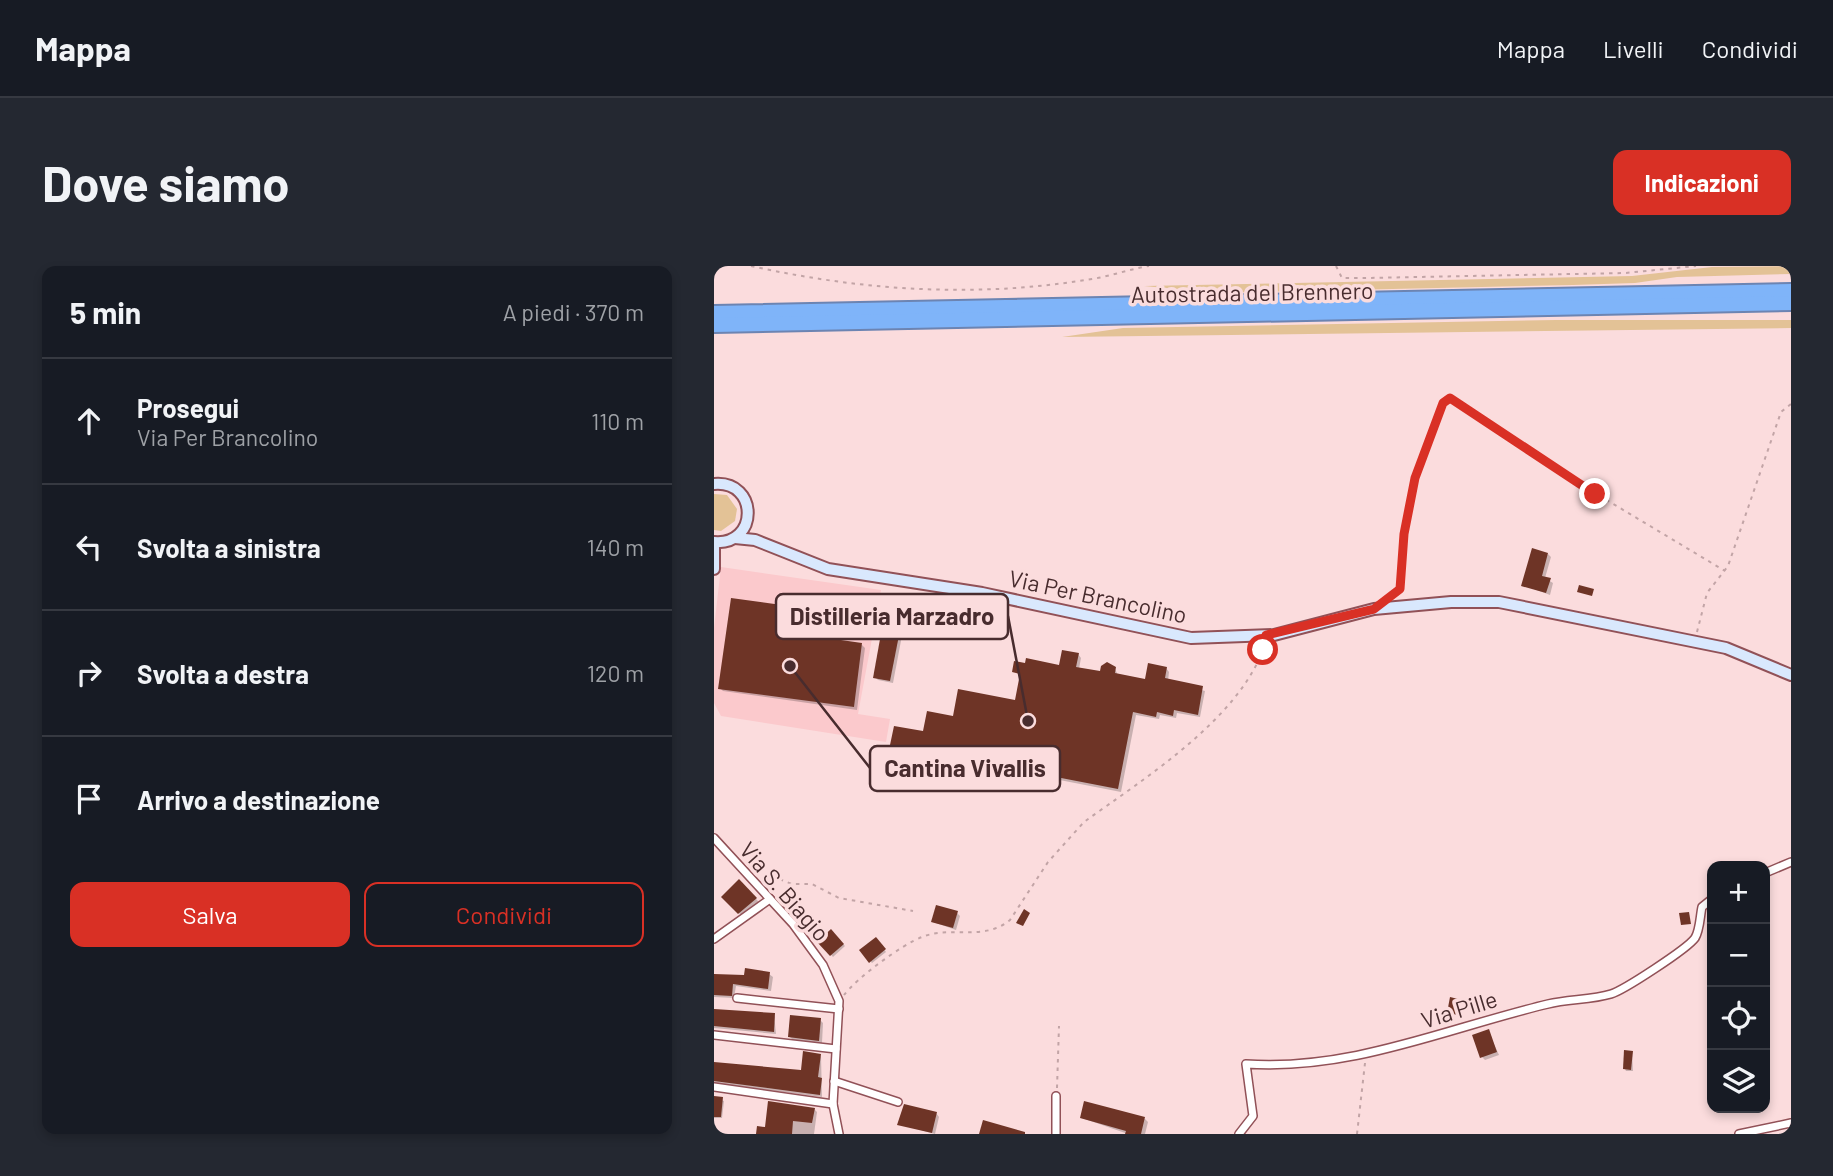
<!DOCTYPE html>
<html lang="it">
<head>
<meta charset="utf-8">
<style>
	body { margin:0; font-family:Barlow,sans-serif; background:#242831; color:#f1f3f6 }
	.controls { position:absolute; right:21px; bottom:21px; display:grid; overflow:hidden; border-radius:14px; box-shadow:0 4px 10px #0003 }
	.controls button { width:63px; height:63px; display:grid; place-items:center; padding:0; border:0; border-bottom:2px solid #363941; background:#171b24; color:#f1f3f6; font:35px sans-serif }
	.stop { position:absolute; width:21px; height:21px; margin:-16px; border:5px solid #d93025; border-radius:50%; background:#fff }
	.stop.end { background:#d93025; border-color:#fff; box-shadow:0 2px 7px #0008 }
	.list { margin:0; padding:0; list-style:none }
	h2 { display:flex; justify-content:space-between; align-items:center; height:91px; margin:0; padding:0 28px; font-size:30px }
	h2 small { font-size:23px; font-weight:400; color:#9ea1a6 }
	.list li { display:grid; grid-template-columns:46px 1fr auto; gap:21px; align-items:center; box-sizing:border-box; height:126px; padding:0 28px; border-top:2px solid #363941 }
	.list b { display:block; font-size:26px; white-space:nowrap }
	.list p { margin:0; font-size:23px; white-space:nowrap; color:#9ea1a6 }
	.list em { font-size:23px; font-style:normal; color:#9ea1a6 }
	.actions { display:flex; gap:14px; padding:21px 28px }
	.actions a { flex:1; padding:16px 0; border:2px solid #d93025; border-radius:14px; text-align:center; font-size:24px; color:#d93025 }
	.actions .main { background:#d93025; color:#fff }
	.icon { flex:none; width:38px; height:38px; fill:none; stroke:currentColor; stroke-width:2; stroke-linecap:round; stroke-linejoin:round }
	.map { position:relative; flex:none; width:1077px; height:868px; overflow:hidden; border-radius:14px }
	header { display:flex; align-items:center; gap:42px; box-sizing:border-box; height:98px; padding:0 35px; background:#171b24; border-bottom:2px solid #363941 }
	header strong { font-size:33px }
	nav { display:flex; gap:38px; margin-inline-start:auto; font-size:24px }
	.intro { display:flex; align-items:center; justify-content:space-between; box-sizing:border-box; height:168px; padding:0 42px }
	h1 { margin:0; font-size:49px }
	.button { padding:18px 32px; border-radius:14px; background:#d93025; color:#fff; font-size:24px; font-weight:700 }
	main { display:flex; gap:42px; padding:0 42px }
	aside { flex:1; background:#171b24; border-radius:14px; box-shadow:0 4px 10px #0003 }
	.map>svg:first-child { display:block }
</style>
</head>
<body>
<header>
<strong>Mappa</strong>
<nav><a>Mappa</a><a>Livelli</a><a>Condividi</a></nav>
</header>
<div class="intro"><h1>Dove siamo</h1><a class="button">Indicazioni</a></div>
<main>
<aside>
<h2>5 min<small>A piedi · 370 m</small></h2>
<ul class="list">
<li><svg class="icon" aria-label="ahead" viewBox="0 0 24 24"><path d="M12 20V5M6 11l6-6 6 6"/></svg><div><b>Prosegui</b><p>Via Per Brancolino</p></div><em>110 m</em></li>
<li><svg class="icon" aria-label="left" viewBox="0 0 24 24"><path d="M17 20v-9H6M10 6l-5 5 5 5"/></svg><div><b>Svolta a sinistra</b></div><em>140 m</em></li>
<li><svg class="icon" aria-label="right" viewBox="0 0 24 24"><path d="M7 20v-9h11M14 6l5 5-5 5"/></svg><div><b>Svolta a destra</b></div><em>120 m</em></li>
<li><svg class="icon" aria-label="arrive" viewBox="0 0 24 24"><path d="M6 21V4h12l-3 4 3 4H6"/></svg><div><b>Arrivo a destinazione</b></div></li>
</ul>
<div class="actions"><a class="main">Salva</a><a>Condividi</a></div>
</aside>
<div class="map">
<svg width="1077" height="868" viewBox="0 0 1077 868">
	<rect width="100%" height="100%" fill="#fbdcdd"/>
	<!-- built -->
	<path fill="#fbc9cc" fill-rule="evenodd" d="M7,301L167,324L144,448L176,453L172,476L7,450L0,437V362ZM17,333L75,340L71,366L148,377L140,441L5,422Z"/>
	<!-- green -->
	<g fill="#e3c296">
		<path d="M1077,0V8L963,11L921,17L859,19L501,27L430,20L918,10L998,1Z"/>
		<path d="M842,54H1077V62L348,71L409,62Z"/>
		<path d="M0,228L13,229L23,243L21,255L7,265L0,264Z"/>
	</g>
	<!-- shadow -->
	<g fill="#0003">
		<path d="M834,288L837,291L831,312L839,317L836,329L809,319Z"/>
		<path d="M74,342L77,345L74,369L148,379L151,382L143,444L9,425L6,422Z"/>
		<path d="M187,356L190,359L179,417L164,414L161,411Z"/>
		<path d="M364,388L367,392L365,403L387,407L401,403L404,409L433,415L452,402L455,406L454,415L491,425L486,451L463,447L462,452L446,449L445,453L422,449L407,526L182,482L178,479L240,452L303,436L308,409L300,405L347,401Z"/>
		<path d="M25,616L45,636L28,650L9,631Z"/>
		<path d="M243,647L246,650L242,664L219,656Z"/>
		<path d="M117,666L131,680L119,691L106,676Z"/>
		<path d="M162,673L172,686L158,697L147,684Z"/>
		<path d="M55,708L59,711L57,725L22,720L20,732L0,731V710Z"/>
		<path d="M747,735V750L737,748L735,746Z"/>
		<path d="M0,744L60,748L62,768L0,762Z"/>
		<path d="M106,754L109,757L108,777L79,774L76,771Z"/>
		<path d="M774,765L785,789L771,794L768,791Z"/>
		<path d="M918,787L919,805H912L911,803Z"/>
		<path d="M107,790L108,831L0,817V797L88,806Z"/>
		<path d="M0,832L10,835L8,852H0Z"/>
		<path d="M100,843L103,846L100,868H44Z"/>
		<path d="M222,847L225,851L221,868L185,858Z"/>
		<path d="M368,852L431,853L434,856L431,868H414Z"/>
	</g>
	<!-- building -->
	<g fill="#6e3426">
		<path d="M818,282L834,287L828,310L837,312L832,327L807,320Z"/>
		<path d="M865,319L880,323L878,330L863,326Z"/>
		<path d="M17,332L75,340L71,366L148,377L140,441L4,423Z"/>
		<path d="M170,351L188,354L176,415L159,412Z"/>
		<path d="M348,384L365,387L362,401L386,405L387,400L393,396L402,401L401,407L431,413L434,397L453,401L451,412L489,420L484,449L460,444L459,450L443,446L442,451L419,446L404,523L176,479L180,460L209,465L213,445L239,450L244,423L301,434L306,408L298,406L300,395L311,397L312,392L345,399Z"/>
		<path d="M25,613L43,632L24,648L7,631Z"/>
		<path d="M222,639L244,645L239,662L217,656Z"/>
		<path d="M310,643L316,647L309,660L302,657Z"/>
		<path d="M975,646L977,658L967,659L965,647Z"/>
		<path d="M117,663L130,678L116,690L103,676Z"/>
		<path d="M162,671L172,683L155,697L145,684Z"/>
		<path d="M31,702L56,706L54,723L19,718L18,730L0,729V708L30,709Z"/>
		<path d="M736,731L748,734L745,749L733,747Z"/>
		<path d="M0,743L61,747L60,766L0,760Z"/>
		<path d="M76,749L107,752L105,775L74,771Z"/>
		<path d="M775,763L783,786L766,792L758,769Z"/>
		<path d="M910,784L919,785L917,804L909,803Z"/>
		<path d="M89,785L107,788L104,811L108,812L106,829L0,815V796L87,804Z"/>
		<path d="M0,830L9,831L7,851H0Z"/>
		<path d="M54,835L101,842L98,857L79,855L78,868H42L43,860L51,861Z"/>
		<path d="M370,835L431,851L427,868H411L412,865L366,852Z"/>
		<path d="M190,838L223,846L218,867L183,859Z"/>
		<path d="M269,854L311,866V868H265Z"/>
	</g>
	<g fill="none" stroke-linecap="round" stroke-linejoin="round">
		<defs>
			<g id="street">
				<path d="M0,572L79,658L109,699L125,735L119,838L125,868"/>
				<path d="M1051,607L1077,596"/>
				<path d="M0,673L56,633"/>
				<path d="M23,732L125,743"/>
				<path d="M0,769L122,783"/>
				<path d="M120,815L184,836"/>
				<path d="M0,821L119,838"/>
				<path d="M342,830V868"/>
				<path d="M525,868L539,850L532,798C638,805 733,762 834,738C854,733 877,734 897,728C910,724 973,683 981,672C986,664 986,650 988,641L998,633"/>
				<path d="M1025,868L1077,857"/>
			</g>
			<g id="secondary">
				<path d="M0,218C45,214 45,280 0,276V303"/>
				<path d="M21,272L41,274L114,303L268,327L477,372L560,369L660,343L737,336H785L1012,382L1077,409"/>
			</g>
			<g id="highway">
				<path d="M0,47L1077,25"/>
				<path d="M0,59L1077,37"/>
			</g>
		</defs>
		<!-- street casing -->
		<use href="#street" stroke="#915157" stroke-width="10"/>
		<!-- secondary casing -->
		<use href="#secondary" stroke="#915157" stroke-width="14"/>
		<!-- highway casing -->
		<use href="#highway" stroke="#6c84b2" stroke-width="18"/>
		<!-- path -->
		<g stroke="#c2a4a6" stroke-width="2" stroke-dasharray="3.5 5" stroke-linecap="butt">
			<path d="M37,0C150,25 264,32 378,13C397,10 416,3 435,0"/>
			<path d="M622,0L628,12H651L911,7L982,0"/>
			<path d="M676,330L686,323L690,268L701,212L729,137L736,132L881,227L1011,305"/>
			<path d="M983,366L993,327L1014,300L1067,146L1077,138"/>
			<path d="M50,615L60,611L78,618H98L125,632L199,645"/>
			<path d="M130,729C143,712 187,679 208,671C238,659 269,676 296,654L334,596L370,556C431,512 525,453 550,381"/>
			<path d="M343,822L345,760"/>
			<path d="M643,868L651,797"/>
		</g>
		<!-- street -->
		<use href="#street" stroke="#fff" stroke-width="7"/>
		<!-- secondary -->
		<use href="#secondary" stroke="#d9e8fd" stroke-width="10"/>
		<!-- highway -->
		<use href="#highway" stroke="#7fb4f9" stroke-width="14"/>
	</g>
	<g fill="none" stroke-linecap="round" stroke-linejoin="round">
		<!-- route -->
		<path stroke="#d93025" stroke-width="9" d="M549,384L552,369L660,343L686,323L690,268L701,212L729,137L736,132L881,228"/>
	</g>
	<g text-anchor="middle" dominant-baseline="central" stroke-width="7" stroke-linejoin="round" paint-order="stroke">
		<!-- street labels -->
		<g font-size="23" fill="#482c2e" stroke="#fbdcdd">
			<text transform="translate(538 26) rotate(-1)">Autostrada del Brennero</text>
			<text transform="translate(384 330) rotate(12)">Via Per Brancolino</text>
			<text transform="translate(71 625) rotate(49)">Via S. Biagio</text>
			<text transform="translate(745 743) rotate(-17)">Via Pille</text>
		</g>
	</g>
	<!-- callouts -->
	<path fill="none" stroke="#482c2e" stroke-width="2.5" d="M314 455L294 350M76 400L156 502"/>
	<g fill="#482c2e" stroke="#fbdcdd" stroke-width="2.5">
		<circle cx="314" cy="455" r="7"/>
		<circle cx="76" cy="400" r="7"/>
	</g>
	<g fill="#fbdcdd" stroke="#482c2e" stroke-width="2.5">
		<rect x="62" y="328" width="232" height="45" rx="7"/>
		<rect x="156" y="480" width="190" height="45" rx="7"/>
	</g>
	<g font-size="24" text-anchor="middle" font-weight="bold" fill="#482c2e">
		<text x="178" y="359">Distilleria Marzadro</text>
		<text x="251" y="511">Cantina Vivallis</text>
	</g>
</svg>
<div class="controls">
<button>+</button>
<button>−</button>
<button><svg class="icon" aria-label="locate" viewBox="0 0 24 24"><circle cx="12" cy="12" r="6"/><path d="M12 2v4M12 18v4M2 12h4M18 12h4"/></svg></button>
<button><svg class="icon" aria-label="layers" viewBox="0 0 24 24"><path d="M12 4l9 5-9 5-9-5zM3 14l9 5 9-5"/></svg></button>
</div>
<div class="stop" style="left:549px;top:384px"></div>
<div class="stop end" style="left:881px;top:228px"></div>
</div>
</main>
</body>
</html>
